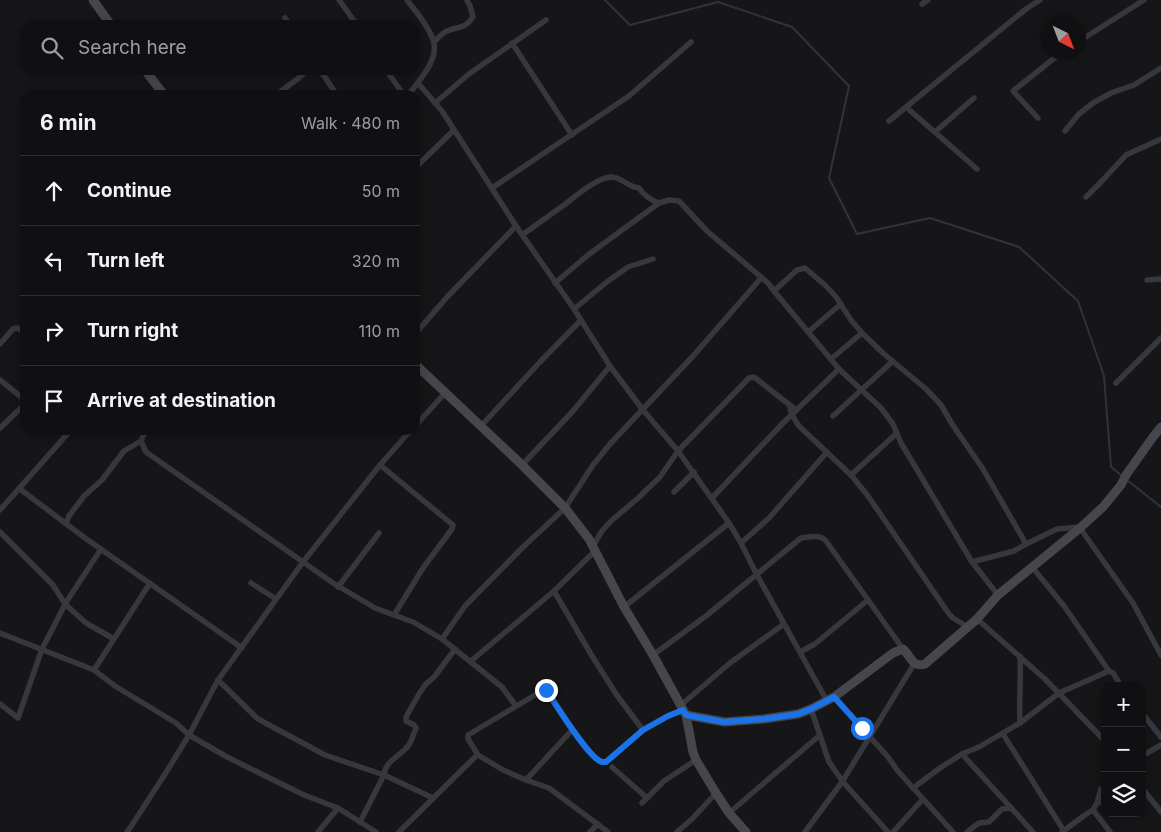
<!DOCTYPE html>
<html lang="en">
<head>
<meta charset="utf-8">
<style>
	body { margin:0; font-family:Inter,sans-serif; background:#1e1e20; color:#f1f3f6 }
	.controls { position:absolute; right:15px; bottom:15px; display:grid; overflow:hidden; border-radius:10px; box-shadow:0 2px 12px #0003 }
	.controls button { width:45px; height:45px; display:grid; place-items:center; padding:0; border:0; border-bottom:1px solid #303032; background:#101012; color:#f1f3f6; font:25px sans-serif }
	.compass { position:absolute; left:1041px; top:15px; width:45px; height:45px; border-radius:50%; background:#101012; box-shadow:0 2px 12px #0003; rotate:138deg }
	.stop { position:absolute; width:15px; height:15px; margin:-11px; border:4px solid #1a73e8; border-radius:50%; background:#fff }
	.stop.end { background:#1a73e8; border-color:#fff; box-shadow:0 1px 5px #0008 }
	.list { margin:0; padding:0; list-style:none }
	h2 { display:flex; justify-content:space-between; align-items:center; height:65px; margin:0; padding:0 20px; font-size:21px }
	h2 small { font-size:16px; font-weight:400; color:#9c9d9f }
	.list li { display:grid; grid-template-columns:32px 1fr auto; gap:15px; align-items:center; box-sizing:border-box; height:70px; padding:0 20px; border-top:1px solid #303032 }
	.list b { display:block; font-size:19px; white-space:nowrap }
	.list em { font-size:16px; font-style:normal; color:#9c9d9f }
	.icon { flex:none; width:28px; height:28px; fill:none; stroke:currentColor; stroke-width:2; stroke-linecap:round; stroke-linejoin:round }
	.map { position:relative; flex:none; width:1161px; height:832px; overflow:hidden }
	.search { position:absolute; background:#101012; box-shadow:0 2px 12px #0003; left:20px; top:20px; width:400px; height:55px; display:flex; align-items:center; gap:12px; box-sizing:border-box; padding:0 18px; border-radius:15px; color:#9c9d9f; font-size:19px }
	.panel { position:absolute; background:#101012; box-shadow:0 2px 12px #0003; left:20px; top:90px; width:400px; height:345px; border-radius:15px }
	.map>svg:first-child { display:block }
</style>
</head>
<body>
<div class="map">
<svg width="1161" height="832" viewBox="0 0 1161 832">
	<rect width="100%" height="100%" fill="#161618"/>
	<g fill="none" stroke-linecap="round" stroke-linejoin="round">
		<!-- stream -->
		<g stroke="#2c353c" stroke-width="2">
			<path d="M605,0L630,25L718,2L792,27L849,86L829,178L857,234L930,218L1019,247L1078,301L1104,376L1111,467L1121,475"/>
			<path d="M1127,480L1161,507"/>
		</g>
		<!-- street -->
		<g stroke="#37383d" stroke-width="5.5">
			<path d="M339,0L357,25"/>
			<path d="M407,0C416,12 428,25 433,40C440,59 419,81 408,95"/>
			<path d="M922,4L928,0"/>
			<path d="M285,18L290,25"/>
			<path d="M434,42C438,38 442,33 447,31C459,26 465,29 473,17L470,6L467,0"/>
			<path d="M1078,42L1144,0"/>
			<path d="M512,43L572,135"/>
			<path d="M320,70L337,95"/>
			<path d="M386,70L404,95"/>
			<path d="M418,83L442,111L516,226L574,309L610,366L643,410L678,451L729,523L741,543L757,575L827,701"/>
			<path d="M276,95L300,77L307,70"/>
			<path d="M435,103L469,74L546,20"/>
			<path d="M906,107L977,169"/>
			<path d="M1038,118L1013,91L1062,52"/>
			<path d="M889,121L1026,9L1040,0"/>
			<path d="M1065,131L1079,114L1093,103L1111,93L1134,85L1161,68"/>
			<path d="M935,132L974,98"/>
			<path d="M415,168L454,130"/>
			<path d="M1100,183L1126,155L1161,139"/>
			<path d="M492,188L629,96L691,42"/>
			<path d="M1086,197L1102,181"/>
			<path d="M522,235C536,225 550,215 564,205C576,196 596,178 611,177C622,177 629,188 639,188C644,196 651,200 659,203L669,200L679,201L707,231L768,283L774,291L839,369L881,408L893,424L901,443L972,562L998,595"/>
			<path d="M1147,280L1161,279"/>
			<path d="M555,283L588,255L659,203"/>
			<path d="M774,291L797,270L805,268L826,286L836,297L851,320L862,333L884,354L926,389L941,405L952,424L983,469L1026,544"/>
			<path d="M574,309L608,281L628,267L653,259"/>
			<path d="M808,332L841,304"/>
			<path d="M415,334L448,296L516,226"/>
			<path d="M0,344L13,329L17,328L25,332"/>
			<path d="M831,359L862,333"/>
			<path d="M0,380L25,400"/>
			<path d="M1116,383L1161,338"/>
			<path d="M789,404L792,415L799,426L851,475L868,496L949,614L953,618L968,627"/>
			<path d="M833,416L893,361"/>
			<path d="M415,426L446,392"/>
			<path d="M481,426L539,363L581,320"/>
			<path d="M0,428L25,404"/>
			<path d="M148,430L143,436L141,441L146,452L333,583L375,608L413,622L442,639L502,687L516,706"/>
			<path d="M380,465L453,525L452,529L423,568L394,615"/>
			<path d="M522,465L573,411L610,366"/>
			<path d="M851,475L897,433"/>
			<path d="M20,489L85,538L242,648"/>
			<path d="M674,492L694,472"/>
			<path d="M712,498L783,423L839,369"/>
			<path d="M0,510L70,431L68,430"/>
			<path d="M66,523L69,516L84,496L102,480L124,451L141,441"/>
			<path d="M1080,528L1133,603L1161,655"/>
			<path d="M0,532L53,585L65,604L86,623L114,639"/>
			<path d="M741,543L769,518L827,452"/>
			<path d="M593,546L602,531L611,521L637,499L660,477L678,451L749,378L754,377L796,410"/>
			<path d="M972,562L1014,551L1026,544L1057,529L1080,527"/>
			<path d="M1032,567L1064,606L1109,671L1113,673L1121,686"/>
			<path d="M251,583L276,599"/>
			<path d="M338,587L379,533"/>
			<path d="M554,591L592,656L616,694L643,730"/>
			<path d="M624,607L729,523"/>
			<path d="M977,619L1045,679L1105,741"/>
			<path d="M0,633L94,670L115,686L176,723L189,735L227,757L304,795L338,808L376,832"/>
			<path d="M442,639L465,606L524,546L565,508L593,465L610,444L694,355L761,278"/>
			<path d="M800,652L815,644L868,600"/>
			<path d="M653,655L706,616L801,538C809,537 820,534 826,541L903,649"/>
			<path d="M1020,656C1021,678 1019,701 1020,723"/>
			<path d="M471,661L554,591L595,551"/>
			<path d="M94,670L150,583"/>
			<path d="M218,680L258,719L325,755L384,775L433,798"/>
			<path d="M834,697L888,757L897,770L953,832"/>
			<path d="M0,704L18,718L42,649L57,620L65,604L101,549"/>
			<path d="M681,705L730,663L784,624"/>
			<path d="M811,709L829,762L843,782L888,832"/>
			<path d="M1142,713L1161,737"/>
			<path d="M1003,734L1064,831"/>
			<path d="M962,754L1033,832"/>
			<path d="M1142,756L1161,745"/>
			<path d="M612,767L647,798"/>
			<path d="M526,780L572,730"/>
			<path d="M913,788L940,768L962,754L979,747L1020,723L1059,693L1109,671"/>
			<path d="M1142,788L1161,812"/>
			<path d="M642,803L664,781L696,760"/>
			<path d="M1097,803L1101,789"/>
			<path d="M1093,810L1110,832"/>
			<path d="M729,813L820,735"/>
			<path d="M360,822L384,775C385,761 399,757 407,747C412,743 413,734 416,728L414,725L406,721V717L419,694L425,685L435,676L455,649"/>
			<path d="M127,832L132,825L167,771L189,735L218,680L303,562L380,465L411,430"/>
			<path d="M318,832L338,808"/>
			<path d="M399,832L475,757L478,755"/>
			<path d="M590,832L598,824"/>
			<path d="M608,832L549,788L526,780L503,770L478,755L468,739V735L545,689L546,690C555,703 589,759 602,762C604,762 605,762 606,762L643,730L668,716L683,710"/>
			<path d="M677,832L692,819L716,793"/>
			<path d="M805,832L842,782L914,664"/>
			<path d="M893,832L923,799"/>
			<path d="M967,832L979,823L989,822L1002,809L1011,808"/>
			<path d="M1062,832L1085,815L1093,810L1097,803L1105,801"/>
		</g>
		<!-- secondary -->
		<g stroke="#45474d" stroke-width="9">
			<path d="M93,0L111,25"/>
			<path d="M145,70L164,95"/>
			<path d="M415,364L522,465L565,508L589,539L624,607L653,655L686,715L693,752L696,760L716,793L729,813L746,832"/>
			<path d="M686,715L725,722L764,719L798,714L811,709L834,697L893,653L903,649C911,656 912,668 925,664L977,619L998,595L1080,528L1103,507L1121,485L1126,475L1153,437L1161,427"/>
		</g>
	</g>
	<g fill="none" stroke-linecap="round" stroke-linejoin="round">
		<!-- route -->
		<path stroke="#1a73e8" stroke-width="6" d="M546,690C555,703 589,759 602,762C604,762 605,762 606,762L643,730L668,716L683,710L686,715L724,722L764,719L798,714L811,709L834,697L862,728"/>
	</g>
</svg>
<div class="controls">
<button>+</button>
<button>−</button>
<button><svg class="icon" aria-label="layers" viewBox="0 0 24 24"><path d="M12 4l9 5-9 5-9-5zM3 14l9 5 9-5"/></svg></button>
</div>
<svg class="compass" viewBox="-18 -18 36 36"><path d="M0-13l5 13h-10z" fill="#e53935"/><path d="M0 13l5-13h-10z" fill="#9c9d9f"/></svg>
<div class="stop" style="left:862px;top:728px"></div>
<div class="stop end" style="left:546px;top:690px"></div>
<div class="search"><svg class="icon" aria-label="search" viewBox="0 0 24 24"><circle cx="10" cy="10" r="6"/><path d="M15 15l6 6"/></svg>Search here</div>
<section class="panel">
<h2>6 min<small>Walk · 480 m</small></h2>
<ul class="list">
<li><svg class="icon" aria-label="ahead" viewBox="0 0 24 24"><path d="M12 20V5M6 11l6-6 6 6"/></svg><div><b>Continue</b></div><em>50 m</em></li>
<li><svg class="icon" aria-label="left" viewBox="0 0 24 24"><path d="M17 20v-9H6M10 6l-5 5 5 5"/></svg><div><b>Turn left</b></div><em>320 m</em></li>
<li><svg class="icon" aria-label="right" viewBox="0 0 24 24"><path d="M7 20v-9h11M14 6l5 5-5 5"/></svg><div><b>Turn right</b></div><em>110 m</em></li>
<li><svg class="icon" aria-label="arrive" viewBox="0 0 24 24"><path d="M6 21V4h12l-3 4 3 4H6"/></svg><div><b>Arrive at destination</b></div></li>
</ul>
</section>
</div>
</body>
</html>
